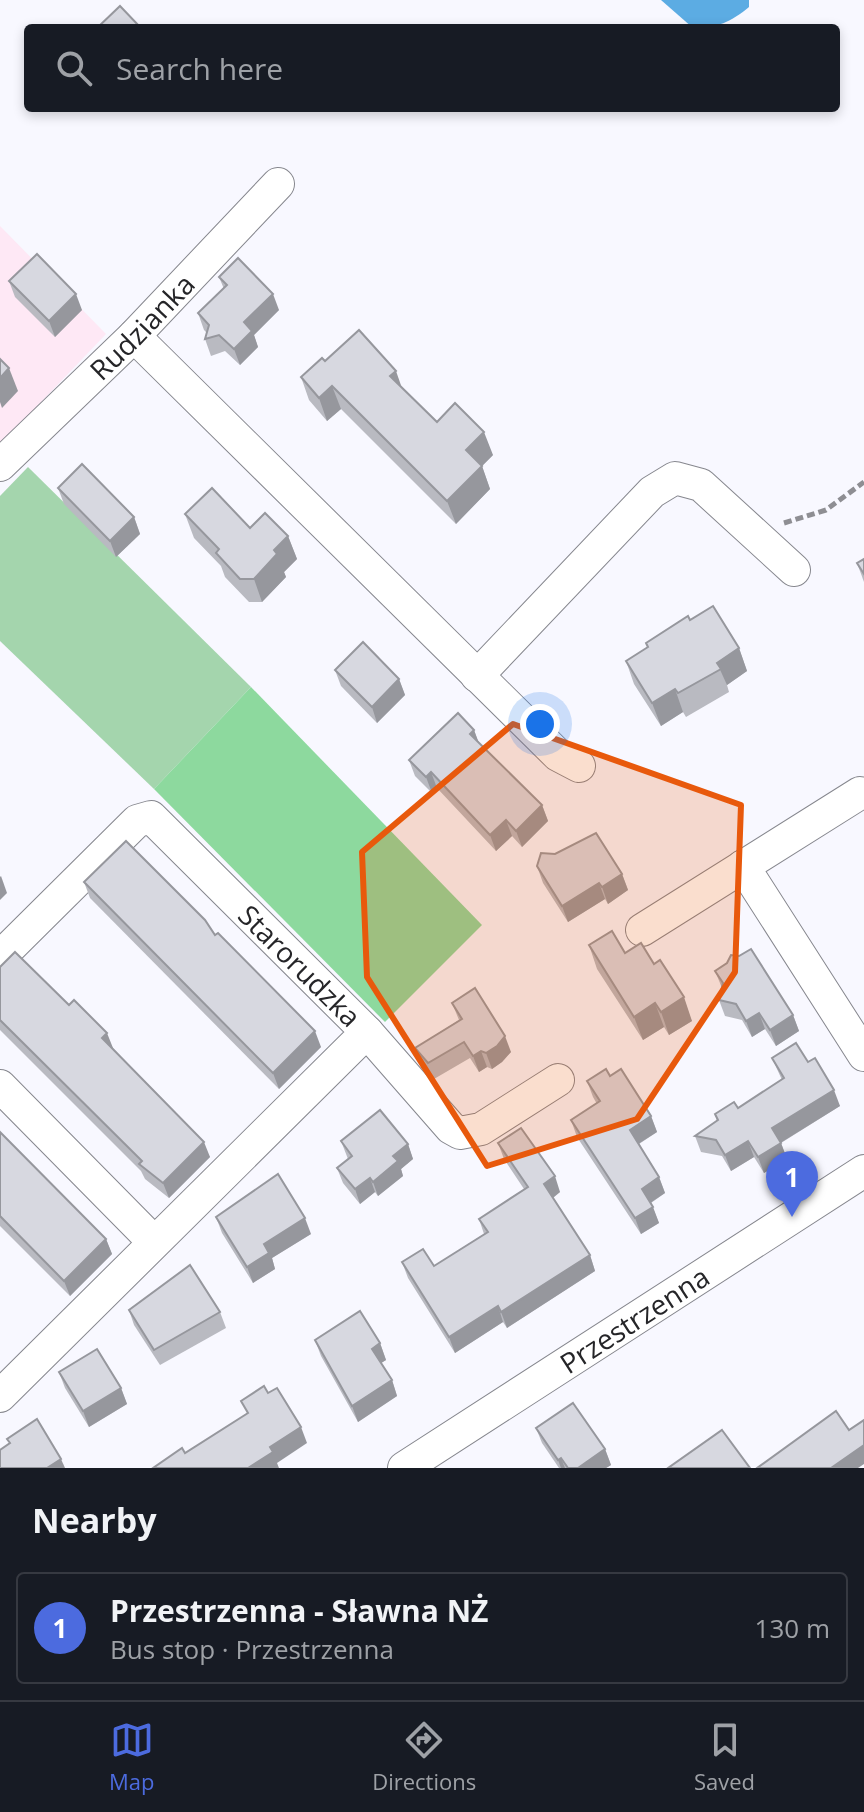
<!DOCTYPE html>
<html lang="en">
<head>
<meta charset="utf-8">
<style>
	body { margin:0; font-family:"Open Sans",sans-serif; background:#20242c; color:#f1f3f6 }
	.you { position:absolute; left:540px; top:724px; width:28px; height:28px; margin:-20px; border:6px solid #fff; border-radius:50%; background:#1a73e8; box-shadow:0 0 0 12px #1a73e833 }
	.badge { display:grid; place-items:center; width:52px; height:52px; border-radius:50%; background:#4c6bdf; color:#fff; font-size:26px; font-weight:700 }
	.pin { position:absolute; translate:-50% -66px; filter:drop-shadow(0 2px 4px #0008) }
	.pin::after { content:''; position:absolute; top:42px; width:28px; height:24px; background:inherit; clip-path:polygon(0 0,100% 0,50% 100%) }
	.list { margin:0; padding:0; list-style:none }
	h2 { display:flex; justify-content:space-between; align-items:center; height:104px; margin:0; padding:0 32px; font-size:34px }
	h2 small { font-size:26px; font-weight:400; color:#9ea1a6 }
	.list li { display:grid; grid-template-columns:52px 1fr auto; gap:24px; align-items:center; box-sizing:border-box; height:112px; margin:0 16px 16px; padding:0 16px; border:2px solid #363941; border-radius:8px }
	.list b { display:block; font-size:30px; white-space:nowrap }
	.list p { margin:0; font-size:26px; white-space:nowrap; color:#9ea1a6 }
	.list em { font-size:26px; font-style:normal; color:#9ea1a6 }
	.icon { flex:none; width:44px; height:44px; fill:none; stroke:currentColor; stroke-width:2; stroke-linecap:round; stroke-linejoin:round }
	.map { position:relative; flex:none; width:864px; height:1468px; overflow:hidden }
	.search { position:absolute; background:#171b24; box-shadow:0 4px 12px #0003; left:24px; right:24px; top:24px; height:88px; display:flex; align-items:center; gap:20px; box-sizing:border-box; padding:0 28px; border-radius:8px; color:#9ea1a6; font-size:30px }
	.sheet { height:232px; background:#171b24 }
	nav { display:flex; justify-content:space-around; align-items:center; box-sizing:border-box; height:112px; border-top:2px solid #363941; background:#171b24; font-size:22px; color:#9ea1a6 }
	nav a { display:grid; justify-items:center; gap:4px }
	nav .on { color:#4c6bdf }
	.map>svg:first-child { display:block }
</style>
</head>
<body>
<div class="map">
<svg width="864" height="1468" viewBox="0 0 864 1468">
	<rect width="100%" height="100%" fill="#f8f8ff"/>
	<!-- industrial -->
	<path fill="#fee8f5" d="M0,226L106,334L1,444L0,443Z"/>
	<!-- green -->
	<path fill="#a4d5ad" d="M28,467L251,687L154,789L0,641V496Z"/>
	<!-- forest -->
	<path fill="#8dd99e" d="M251,687L482,925L385,1022L154,789Z"/>
	<!-- water -->
	<path fill="#5cace3" d="M661,0H749V7C731,22 717,28 693,28Z"/>
	<g fill="none" stroke-linecap="round" stroke-linejoin="round">
		<defs>
			<g id="minor">
				<path d="M134,336L558,755L579,766"/>
				<path id="s1" d="M0,465L134,336L278,184"/>
				<path d="M477,676L652,492L675,478L701,485L794,570"/>
				<path d="M743,866L864,1055"/>
				<path d="M642,930L860,793"/>
				<path id="s2" d="M0,957L137,821L151,817L367,1032L0,1396"/>
				<path d="M367,1032L451,1128L460,1133L481,1129L558,1080"/>
				<path d="M0,1086L154,1242"/>
				<path id="s3" d="M404,1468L864,1171"/>
			</g>
		</defs>
		<!-- minor casing -->
		<use href="#minor" stroke="#86878e" stroke-width="34"/>
		<!-- path -->
		<path stroke="#8e8e93" stroke-width="5" stroke-dasharray="8 4" stroke-linecap="butt" d="M784,523L826,510L864,482"/>
		<!-- minor -->
		<use href="#minor" stroke="#fff" stroke-width="32"/>
	</g>
	<!-- wall -->
	<g fill="#b9bac1">
		<path d="M219,277L279,310L254,335L258,347L240,365L225,351L211,356L205,339L207,333L204,330L198,313L224,289Z"/>
		<path d="M9,281L82,310L55,337L15,297Z"/>
		<path d="M325,361L402,387L437,422L493,455L482,466L490,489L456,524L341,409L327,421L309,400L301,377Z"/>
		<path d="M58,488L134,517L140,534L116,557L64,504Z"/>
		<path d="M185,514L288,536L297,559L284,572L286,577L262,602H249L225,577L221,566L194,538Z"/>
		<path d="M864,559V582L857,563Z"/>
		<path d="M690,620L739,648L747,671L727,685L729,692L686,717L683,712L661,726L634,684L626,661Z"/>
		<path d="M335,670L399,679L405,695L377,723L341,686Z"/>
		<path d="M474,730L479,744L542,805L548,821L522,847L512,836L496,851L437,788L432,793L415,776L409,760Z"/>
		<path d="M537,866L622,874L628,890L608,904L605,899L568,922L543,883Z"/>
		<path d="M84,882L321,1047L279,1089L90,898Z"/>
		<path d="M589,945L625,953L654,964L692,1021L669,1035L664,1027L643,1040L597,969Z"/>
		<path d="M0,967L113,1048L210,1157L169,1198L145,1179L141,1171L0,1030Z"/>
		<path d="M715,971L793,1015L799,1031L776,1046L765,1029L752,1037L742,1020L725,1016L719,1000L722,988Z"/>
		<path d="M452,1003L511,1052L502,1062L492,1069L487,1067L479,1072L470,1058L434,1079L421,1064L415,1048L459,1020Z"/>
		<path d="M772,1058L808,1062L840,1106L781,1143L787,1159L764,1173L754,1157L731,1171L722,1156L701,1152L695,1136L717,1121L715,1114L738,1108L782,1080Z"/>
		<path d="M610,1076L651,1116L657,1132L639,1144L659,1177L665,1193L651,1203L659,1223L641,1234L577,1137L571,1120L597,1104L593,1097L587,1081Z"/>
		<path d="M0,1132L106,1239L112,1254L70,1296L0,1226Z"/>
		<path d="M341,1141L408,1144L413,1159L401,1169L403,1176L378,1196L375,1192L360,1204L343,1183L337,1168L348,1159Z"/>
		<path d="M498,1143L560,1192L553,1198L590,1255L595,1271L507,1328L503,1322L455,1353L408,1278L402,1262L434,1266L484,1234L479,1219L524,1189L504,1159Z"/>
		<path d="M216,1217L311,1234L272,1258L275,1269L253,1283L222,1233Z"/>
		<path d="M129,1310L220,1312L226,1328L160,1365L134,1325Z"/>
		<path d="M315,1340L380,1343L386,1360L381,1363L392,1380L397,1396L358,1422L321,1356Z"/>
		<path d="M59,1372L121,1388L127,1404L89,1427L65,1388Z"/>
		<path d="M536,1428L605,1449L611,1465L606,1468H559L542,1443Z"/>
	</g>
	<!-- shaded-wall -->
	<g fill="#96979d">
		<path d="M76,294L82,310L55,337L49,321Z"/>
		<path d="M273,294L279,310L254,335L258,347L240,365L234,349L244,322Z"/>
		<path d="M9,368L18,391L2,408L0,402V378Z"/>
		<path d="M396,371L404,394L390,376Z"/>
		<path d="M332,386L341,409L327,421L319,398Z"/>
		<path d="M484,432L493,455L482,466L490,489L456,524L447,501L466,450Z"/>
		<path d="M134,517L140,534L116,557L110,541Z"/>
		<path d="M288,536L297,559L284,572L286,577L262,602L254,579L274,550Z"/>
		<path d="M739,648L747,671L727,685L717,663Z"/>
		<path d="M399,679L405,695L377,723L372,707Z"/>
		<path d="M675,689L683,712L661,726L652,703Z"/>
		<path d="M474,730L480,746L470,734Z"/>
		<path d="M431,772L437,788L432,793L426,777Z"/>
		<path d="M542,805L548,821L522,847L516,831Z"/>
		<path d="M506,820L512,836L496,851L490,835Z"/>
		<path d="M622,874L628,890L608,904L602,887Z"/>
		<path d="M1,876L7,893L0,900V877Z"/>
		<path d="M599,883L605,899L568,922L562,906Z"/>
		<path d="M684,997L692,1021L669,1035L661,1012Z"/>
		<path d="M655,1003L664,1027L643,1040L634,1017Z"/>
		<path d="M759,1013L765,1029L752,1037L746,1021Z"/>
		<path d="M793,1015L799,1031L776,1046L770,1030Z"/>
		<path d="M315,1031L321,1047L279,1089L273,1073Z"/>
		<path d="M107,1033L113,1048L107,1054L102,1038Z"/>
		<path d="M505,1036L511,1052L502,1062L492,1069L486,1053Z"/>
		<path d="M481,1051L487,1067L479,1072L473,1056Z"/>
		<path d="M834,1090L840,1106L777,1145L772,1128Z"/>
		<path d="M651,1116L657,1132L635,1146L630,1130Z"/>
		<path d="M748,1141L754,1157L731,1171L725,1155Z"/>
		<path d="M204,1142L210,1157L169,1198L163,1183Z"/>
		<path d="M781,1143L787,1159L764,1173L758,1157Z"/>
		<path d="M408,1144L413,1159L401,1169L403,1176L378,1196L373,1182L393,1156Z"/>
		<path d="M555,1176L560,1192L550,1200L544,1184Z"/>
		<path d="M659,1177L665,1193L647,1205L642,1189Z"/>
		<path d="M370,1178L375,1192L360,1204L355,1189Z"/>
		<path d="M653,1207L659,1223L641,1234L635,1218Z"/>
		<path d="M305,1218L311,1234L272,1258L275,1269L253,1283L247,1267L264,1244Z"/>
		<path d="M106,1239L112,1254L70,1296L64,1281Z"/>
		<path d="M590,1255L595,1271L507,1328L501,1312Z"/>
		<path d="M498,1306L503,1322L455,1353L449,1337Z"/>
		<path d="M380,1343L386,1360L378,1365L372,1349Z"/>
		<path d="M392,1380L397,1396L358,1422L352,1406Z"/>
		<path d="M121,1388L127,1404L89,1427L83,1411Z"/>
		<path d="M301,1427L307,1443L277,1463L279,1468H248L270,1447Z"/>
		<path d="M864,1445V1464L858,1468H831Z"/>
		<path d="M605,1449L611,1465L606,1468H578Z"/>
		<path d="M561,1458L565,1468H561L558,1460Z"/>
		<path d="M61,1459L65,1468H47Z"/>
	</g>
	<!-- building -->
	<g fill="#d7d8e0" stroke="#96979d" stroke-width="2">
		<path d="M120,6L141,28H97Z"/>
		<path d="M37,254L76,294L49,321L9,281Z"/>
		<path d="M238,258L273,294L244,322L252,331L234,349L219,335L205,339L209,325L198,313L227,285L219,277Z"/>
		<path d="M359,330L396,371L390,376L437,422L455,403L484,432L466,450L482,466L447,501L332,386L319,398L301,377L322,358L325,361Z"/>
		<path d="M0,359L9,368L0,378Z"/>
		<path d="M82,464L134,517L110,541L58,488Z"/>
		<path d="M212,488L250,528L265,513L288,536L274,550L277,554L254,579H240L216,553L219,549L185,514Z"/>
		<path d="M864,559V574L857,563Z"/>
		<path d="M713,606L739,648L717,663L721,669L678,693L675,689L652,703L626,661L648,647L646,643L688,616L690,620Z"/>
		<path d="M363,642L399,679L372,707L335,670Z"/>
		<path d="M458,713L474,730L470,734L542,805L516,831L506,820L490,835L431,772L426,777L409,760Z"/>
		<path d="M596,833L622,874L602,887L599,883L562,906L537,866L541,853L555,854Z"/>
		<path d="M126,841L205,920L215,935L218,933L315,1031L273,1073L84,882Z"/>
		<path d="M612,931L625,953L641,943L654,964L660,960L684,997L661,1012L655,1003L634,1017L589,945Z"/>
		<path d="M751,949L793,1015L770,1030L759,1013L746,1021L736,1004L719,1000L723,983L715,971L727,963L731,955L739,956Z"/>
		<path d="M15,952L69,1005L74,1000L107,1033L102,1038L204,1142L163,1183L139,1164L142,1161L0,1020V967Z"/>
		<path d="M475,988L505,1036L497,1046L486,1053L481,1051L473,1056L464,1042L428,1063L415,1048L462,1019L452,1003Z"/>
		<path d="M796,1043L808,1062L815,1058L834,1090L772,1128L781,1143L758,1157L748,1141L725,1155L716,1140L695,1136L718,1120L715,1114L734,1102L738,1108L784,1078L772,1058Z"/>
		<path d="M606,1069L610,1076L621,1069L651,1116L630,1130L659,1177L642,1189L653,1207L635,1218L571,1120L600,1101L587,1081Z"/>
		<path d="M380,1110L408,1144L393,1156L398,1161L373,1182L370,1178L355,1189L337,1168L352,1156L341,1141Z"/>
		<path d="M521,1128L555,1176L544,1184L590,1255L501,1312L498,1306L449,1337L402,1262L423,1249L434,1266L488,1232L479,1219L528,1187L498,1143Z"/>
		<path d="M0,1132L106,1239L64,1281L0,1216Z"/>
		<path d="M278,1174L305,1218L264,1244L269,1253L247,1267L216,1217Z"/>
		<path d="M190,1265L220,1312L154,1350L129,1310Z"/>
		<path d="M360,1311L380,1343L372,1349L392,1380L352,1406L315,1340Z"/>
		<path d="M97,1349L121,1388L83,1411L59,1372Z"/>
		<path d="M264,1386L268,1393L277,1388L301,1427L270,1447L273,1452L248,1468H153L182,1448L185,1453L248,1413L241,1401Z"/>
		<path d="M573,1403L605,1449L578,1468H568L561,1458L558,1460L536,1428Z"/>
		<path d="M836,1411L849,1430L864,1420V1445L831,1468H757Z"/>
		<path d="M37,1419L61,1459L47,1468H0V1450L10,1443L7,1439Z"/>
		<path d="M722,1430L750,1468H668Z"/>
	</g>
	<!-- marked area -->
	<path fill="#e8590c" fill-opacity="0.2" stroke="#e8590c" stroke-width="6" stroke-linejoin="round" d="M513,724L741,805L735,972L637,1119L487,1166L367,977L362,852Z"/>
	<g text-anchor="middle" dominant-baseline="central" stroke-width="6" stroke-linejoin="round" paint-order="stroke">
		<!-- street labels -->
		<g font-size="28" fill="#252528" stroke="#fff">
			<text stroke="none"><textPath href="#s1" startOffset="198">Rudzianka</textPath></text>
			<text stroke="none"><textPath href="#s2" startOffset="418">Starorudzka</textPath></text>
			<text stroke="none"><textPath href="#s3" startOffset="274">Przestrzenna</textPath></text>
		</g>
	</g>
</svg>
<div class="you"></div>
<div class="pin badge" style="left:792px;top:1217px">1</div>
<div class="search"><svg class="icon" aria-label="search" viewBox="0 0 24 24"><circle cx="10" cy="10" r="6"/><path d="M15 15l6 6"/></svg>Search here</div>
</div>
<section class="sheet">
<h2>Nearby<small></small></h2>
<ul class="list">
<li><span class="badge">1</span><div><b>Przestrzenna - Sławna NŻ</b><p>Bus stop · Przestrzenna</p></div><em>130 m</em></li>
</ul>
</section>
<nav>
<a class="on"><svg class="icon" aria-label="map" viewBox="0 0 24 24"><path d="M3 6l6-2 6 2 6-2v14l-6 2-6-2-6 2zM9 4v14M15 6v14"/></svg>Map</a>
<a><svg class="icon" aria-label="directions" viewBox="0 0 24 24"><path d="M12 3l9 9-9 9-9-9zM9 14v-3h6M13 9l2 2-2 2"/></svg>Directions</a>
<a><svg class="icon" aria-label="saved" viewBox="0 0 24 24"><path d="M7 4h10v16l-5-4-5 4z"/></svg>Saved</a>
</nav>
</body>
</html>
